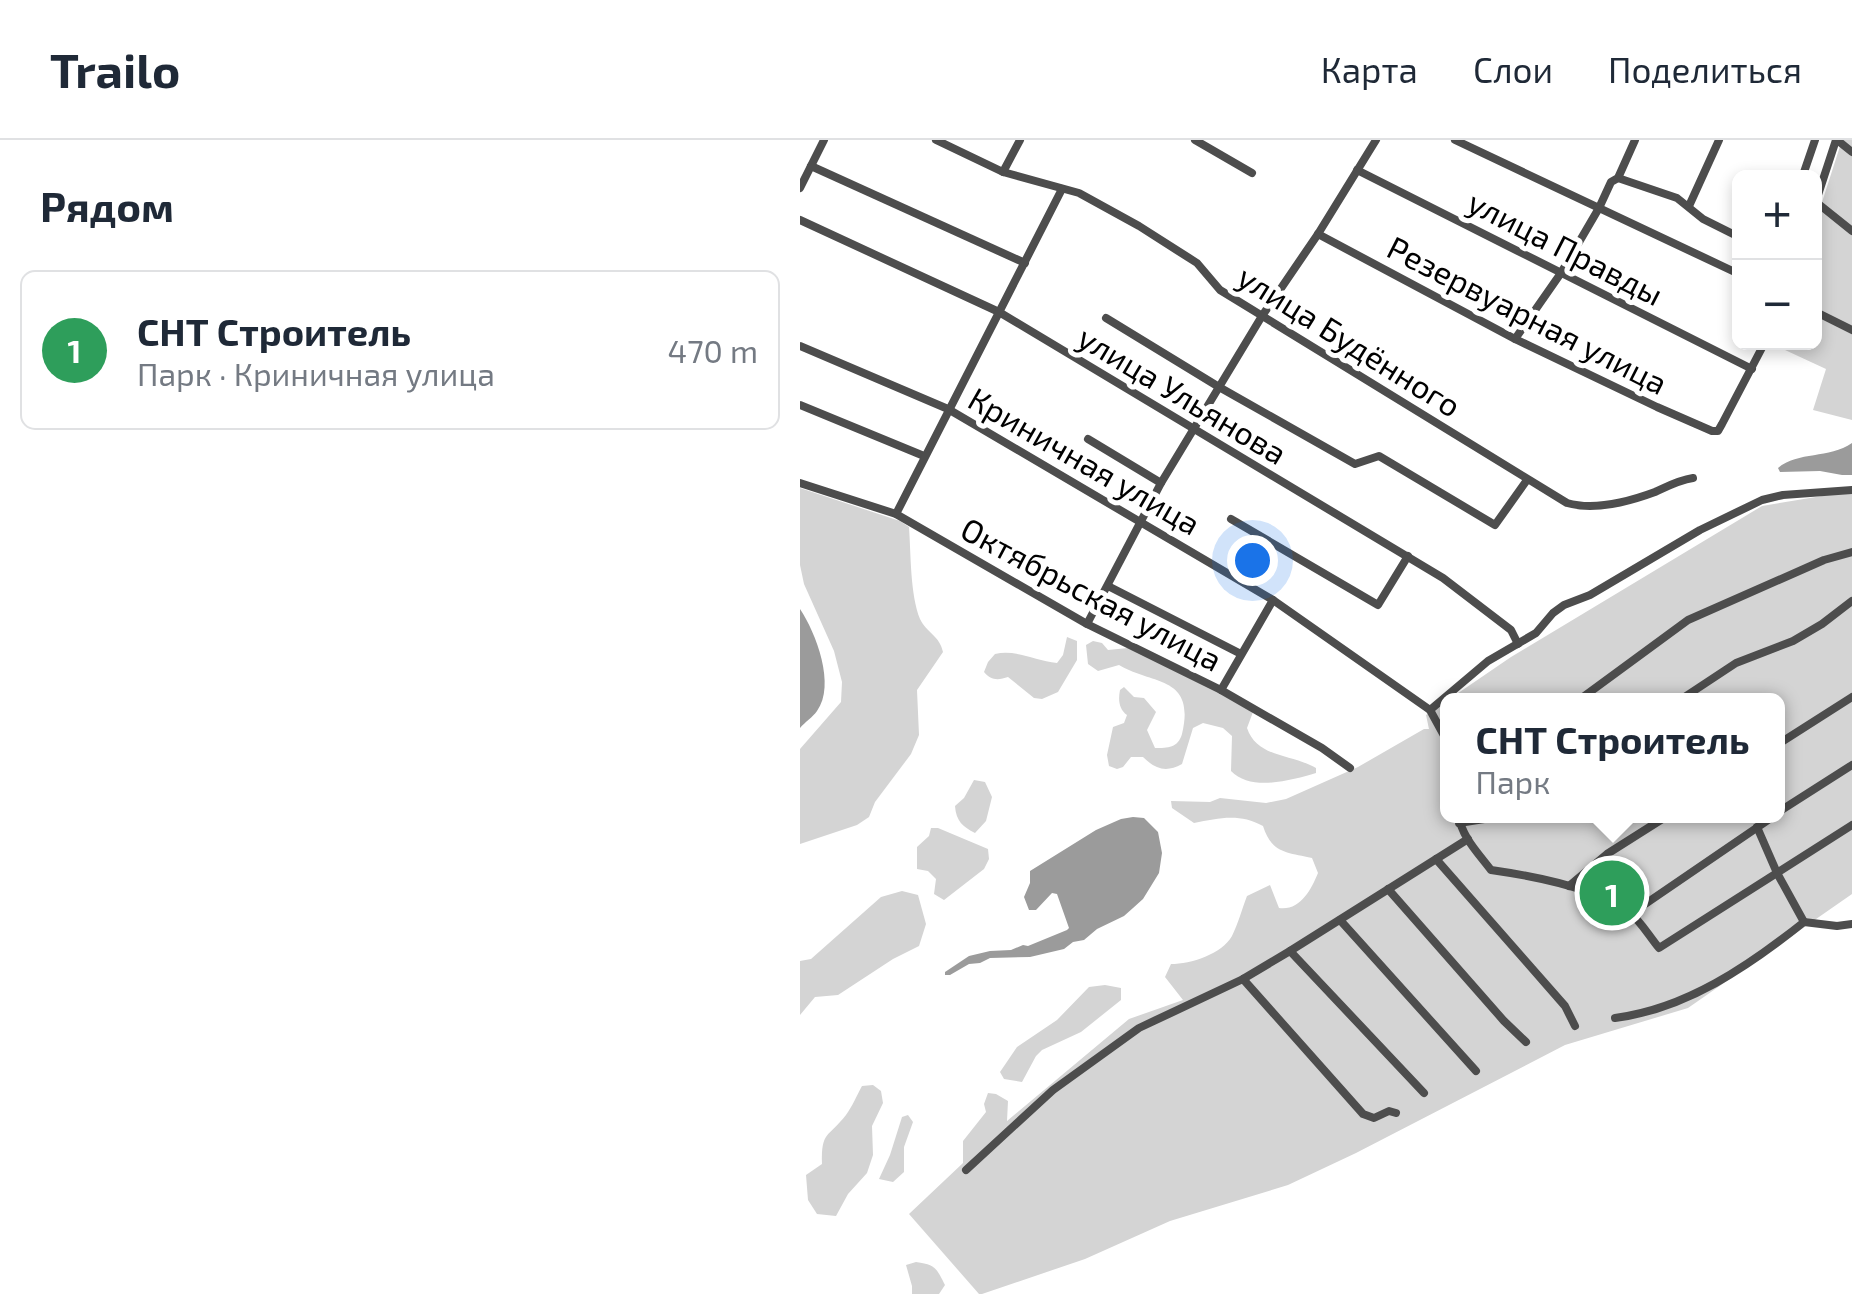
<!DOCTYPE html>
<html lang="ru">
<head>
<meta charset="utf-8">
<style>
	body { margin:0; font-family:"Exo 2",sans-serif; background:#f2f2f3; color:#1f2937 }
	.controls { position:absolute; right:30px; top:30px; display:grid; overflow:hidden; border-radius:15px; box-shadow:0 5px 15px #0003 }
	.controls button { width:90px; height:90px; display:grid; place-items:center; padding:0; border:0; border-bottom:2px solid #e0e1e3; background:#fff; color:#1f2937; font:50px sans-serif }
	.you { position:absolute; left:452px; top:420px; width:35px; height:35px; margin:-25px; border:8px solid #fff; border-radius:50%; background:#1a73e8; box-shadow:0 0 0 15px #1a73e833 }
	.badge { display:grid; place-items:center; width:65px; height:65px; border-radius:50%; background:#000; color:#fff; font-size:32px; font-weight:700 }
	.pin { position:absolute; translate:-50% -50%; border:5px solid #fff; box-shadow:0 2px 10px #0006 }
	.popup { position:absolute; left:640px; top:553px; width:345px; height:130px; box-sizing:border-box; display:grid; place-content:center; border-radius:15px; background:#fff; filter:drop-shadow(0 2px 8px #0005); font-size:32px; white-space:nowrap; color:#747a83 }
	.popup b { font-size:38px; color:#1f2937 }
	.popup::after { content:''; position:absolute; left:50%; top:100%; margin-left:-20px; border:20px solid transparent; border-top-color:#fff }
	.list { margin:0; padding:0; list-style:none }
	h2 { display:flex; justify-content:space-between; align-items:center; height:130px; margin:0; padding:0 40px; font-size:42px }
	h2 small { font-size:32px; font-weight:400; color:#747a83 }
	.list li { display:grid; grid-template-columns:65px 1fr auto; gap:30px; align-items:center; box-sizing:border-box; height:160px; margin:0 20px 20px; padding:0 20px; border:2px solid #e0e1e3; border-radius:15px }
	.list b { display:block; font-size:38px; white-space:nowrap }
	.list p { margin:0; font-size:32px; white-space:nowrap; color:#747a83 }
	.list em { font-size:32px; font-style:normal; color:#747a83 }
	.map { position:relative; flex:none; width:1052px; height:1154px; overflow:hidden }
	header { display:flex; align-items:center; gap:60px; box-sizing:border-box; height:140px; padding:0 50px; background:#fff; border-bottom:2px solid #e0e1e3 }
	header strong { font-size:48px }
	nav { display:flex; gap:55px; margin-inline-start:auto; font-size:35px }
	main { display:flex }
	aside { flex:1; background:#fff }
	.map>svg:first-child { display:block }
</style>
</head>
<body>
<header>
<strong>Trailo</strong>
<nav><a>Карта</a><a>Слои</a><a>Поделиться</a></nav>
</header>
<main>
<aside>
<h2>Рядом<small></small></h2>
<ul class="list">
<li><span class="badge" style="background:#2e9e5b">1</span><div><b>СНТ Строитель</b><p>Парк · Криничная улица</p></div><em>470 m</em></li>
</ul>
</aside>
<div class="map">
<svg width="1052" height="1154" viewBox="0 0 1052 1154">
	<rect width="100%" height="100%" fill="#fff"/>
	<!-- green -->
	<g fill="#d4d4d4">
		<path d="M1042,0H1052V280L1013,270L1026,229L974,205L975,203L1014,202L1015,84Z"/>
		<path d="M0,348L100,381L109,387C111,414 110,454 120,479C126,492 140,496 143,512L117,550L119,595L111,614L75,662L69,677L57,685L0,704V609L41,562L42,542L34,511L4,444L0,425Z"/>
		<path d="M1052,351V754L888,868L765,905L556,1013L488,1045L370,1081L285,1119L182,1154H179L109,1074L163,1023V1001L186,972L184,964L188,953L196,954L208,961L207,981L329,879L383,860L365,837L371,824C391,824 422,814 432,796C438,784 442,769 447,756L470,745L479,768C500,771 511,750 518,733L512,718C487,712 472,714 463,686C440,673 419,678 394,683L372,668L371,661L410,662L420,658L466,663L486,659L558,627L624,589H629L626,575L647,561V676H977V560H648L711,517L962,366Z"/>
		<path d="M267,497L277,501V520L258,552L242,559L234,558L208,537C199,540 191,541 184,532L188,522L195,514C216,509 235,521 257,523L263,515Z"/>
		<path d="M293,501L302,503L308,510L338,507L453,572L447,588C457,618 492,614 516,628V633C492,640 451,652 431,631L432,596L423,588L403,583L393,588L382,624C366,633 355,629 343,617H331L323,627L317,629L309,626L307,615L313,587L324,583L327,575C319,569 318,560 320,550L324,547L334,557L344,558L356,572L347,590L355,608C368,608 378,608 382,594C396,535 352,545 319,525L298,531L288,524L286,505Z"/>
		<path d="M174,640L185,642L192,657L186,681L175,693C163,687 156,681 155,666L164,658Z"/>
		<path d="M131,688H138L188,709L189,719L184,729L144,760L134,754L136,739L128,731L117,729V707L129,696Z"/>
		<path d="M102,751L118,755L126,784L119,806L93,819L38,855L15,857L0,875V821L11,819L81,757Z"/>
		<path d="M305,845L321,848V860L281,892L242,910L236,916L222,942L204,939L200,932L217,907L257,880L289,847Z"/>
		<path d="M73,945L81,951L83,963L72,986L73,1015L67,1033L48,1054L36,1076L17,1074L8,1060L6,1035L22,1024C21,991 28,998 46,975C52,967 57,955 62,946Z"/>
		<path d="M108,975L113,982L104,1007V1032L93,1042L79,1039L90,1015L102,977Z"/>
		<path d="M116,1122C135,1125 136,1127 145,1145L139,1154H112V1146L106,1125Z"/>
	</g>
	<!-- water -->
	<g fill="#9b9b9b">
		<path d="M1052,303V335H1042L1020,331L980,332L978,328C998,311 1029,319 1052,303Z"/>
		<path d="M0,469C16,493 36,545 17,571C13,577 5,582 0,588Z"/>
		<path d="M333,677L344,678L358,692L362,713L359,733L343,759L333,768L324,776L297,789L284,800L273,802L264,809L230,817L190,818L180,823L169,824L150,835H145V832L169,816L190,811L211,810L223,805L228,806L267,790L269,788L257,754L252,753L236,770H229L224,757L230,743V731L296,690L321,679Z"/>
	</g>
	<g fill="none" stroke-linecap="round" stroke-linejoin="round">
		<!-- minor -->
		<g stroke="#4d4d4d" stroke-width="8">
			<path d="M136,0L203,32L279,53L339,86L397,123L420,150L767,363C795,371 828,362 855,352C868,346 879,340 893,338"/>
			<path d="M395,0L452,33"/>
			<path d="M655,0L939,134"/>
			<path d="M1037,0L1052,12"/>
			<path d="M11,26L225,123"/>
			<path d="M557,30L952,229"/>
			<path d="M203,32L220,0"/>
			<path d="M818,38L877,58L903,79L939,97"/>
			<path d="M1002,38L1015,0"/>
			<path d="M0,48L24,0"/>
			<path d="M1016,62L1052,91"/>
			<path d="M889,66L919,0"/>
			<path d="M1014,67L1036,0"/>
			<path d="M0,80L199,172L643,438L711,490L718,504"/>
			<path d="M518,94L715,199L857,267L912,291H918L922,284L965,202"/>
			<path d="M1014,171L1052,190"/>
			<path d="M306,178L419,247L555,324L579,316L695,385L727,340"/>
			<path d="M715,199L761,133L799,68L811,42L818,38L835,0"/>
			<path d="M0,206L148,269L473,460L630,570L647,601"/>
			<path d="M0,265L124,316"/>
			<path d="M288,299L361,343"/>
			<path d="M0,343L96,374L287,484L421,550L522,608L550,628"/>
			<path d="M96,374L262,49"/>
			<path d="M431,379L578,465L608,416"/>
			<path d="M308,446L441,514"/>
			<path d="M287,484L361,343L462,176L518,94L576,0"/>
			<path d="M421,550L473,460"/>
			<path d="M779,560L888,480L1024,420L1052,412"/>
			<path d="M880,560L936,523L993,501L1022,484L1052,461"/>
			<path d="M630,570L688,521L736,493L753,473L764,465L790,455L900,390L962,360L983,355L1052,350"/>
			<path d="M977,605L1052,557"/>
			<path d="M977,673L1052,625"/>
			<path d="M659,676C661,696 679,714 691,730C733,736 792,747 828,771C840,780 849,796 859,808L1052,685"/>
			<path d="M659,683L703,676"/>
			<path d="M957,687L977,733L1004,782"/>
			<path d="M636,719L765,866L775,886"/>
			<path d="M769,746L807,714L867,676"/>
			<path d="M588,749L704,881L726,902"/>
			<path d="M832,773L974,676"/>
			<path d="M540,780L676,931"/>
			<path d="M490,811L624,953"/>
			<path d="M443,839L563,974L574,978L589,971L596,973"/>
			<path d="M815,878C886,869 949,826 1004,782L1037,786L1052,784"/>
			<path d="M166,1030L253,950L339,888L443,839L490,811L668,699"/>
		</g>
	</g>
	<g text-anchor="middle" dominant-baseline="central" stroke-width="10" stroke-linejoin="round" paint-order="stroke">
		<!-- street labels -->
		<g font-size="32" fill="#000" stroke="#fff">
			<text transform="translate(766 107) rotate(27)">улица Правды</text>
			<text transform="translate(728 174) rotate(27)">Резервуарная улица</text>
			<text transform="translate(550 200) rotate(32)">улица Будённого</text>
			<text transform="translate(383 254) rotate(31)">улица Ульянова</text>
			<text transform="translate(285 320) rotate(30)">Криничная улица</text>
			<text transform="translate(292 453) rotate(28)">Октябрьская улица</text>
		</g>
	</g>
</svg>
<div class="controls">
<button>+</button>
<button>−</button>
</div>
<div class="you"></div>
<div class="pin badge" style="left:812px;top:753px;background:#2e9e5b">1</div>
<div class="popup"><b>СНТ Строитель</b>Парк</div>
</div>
</main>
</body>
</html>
